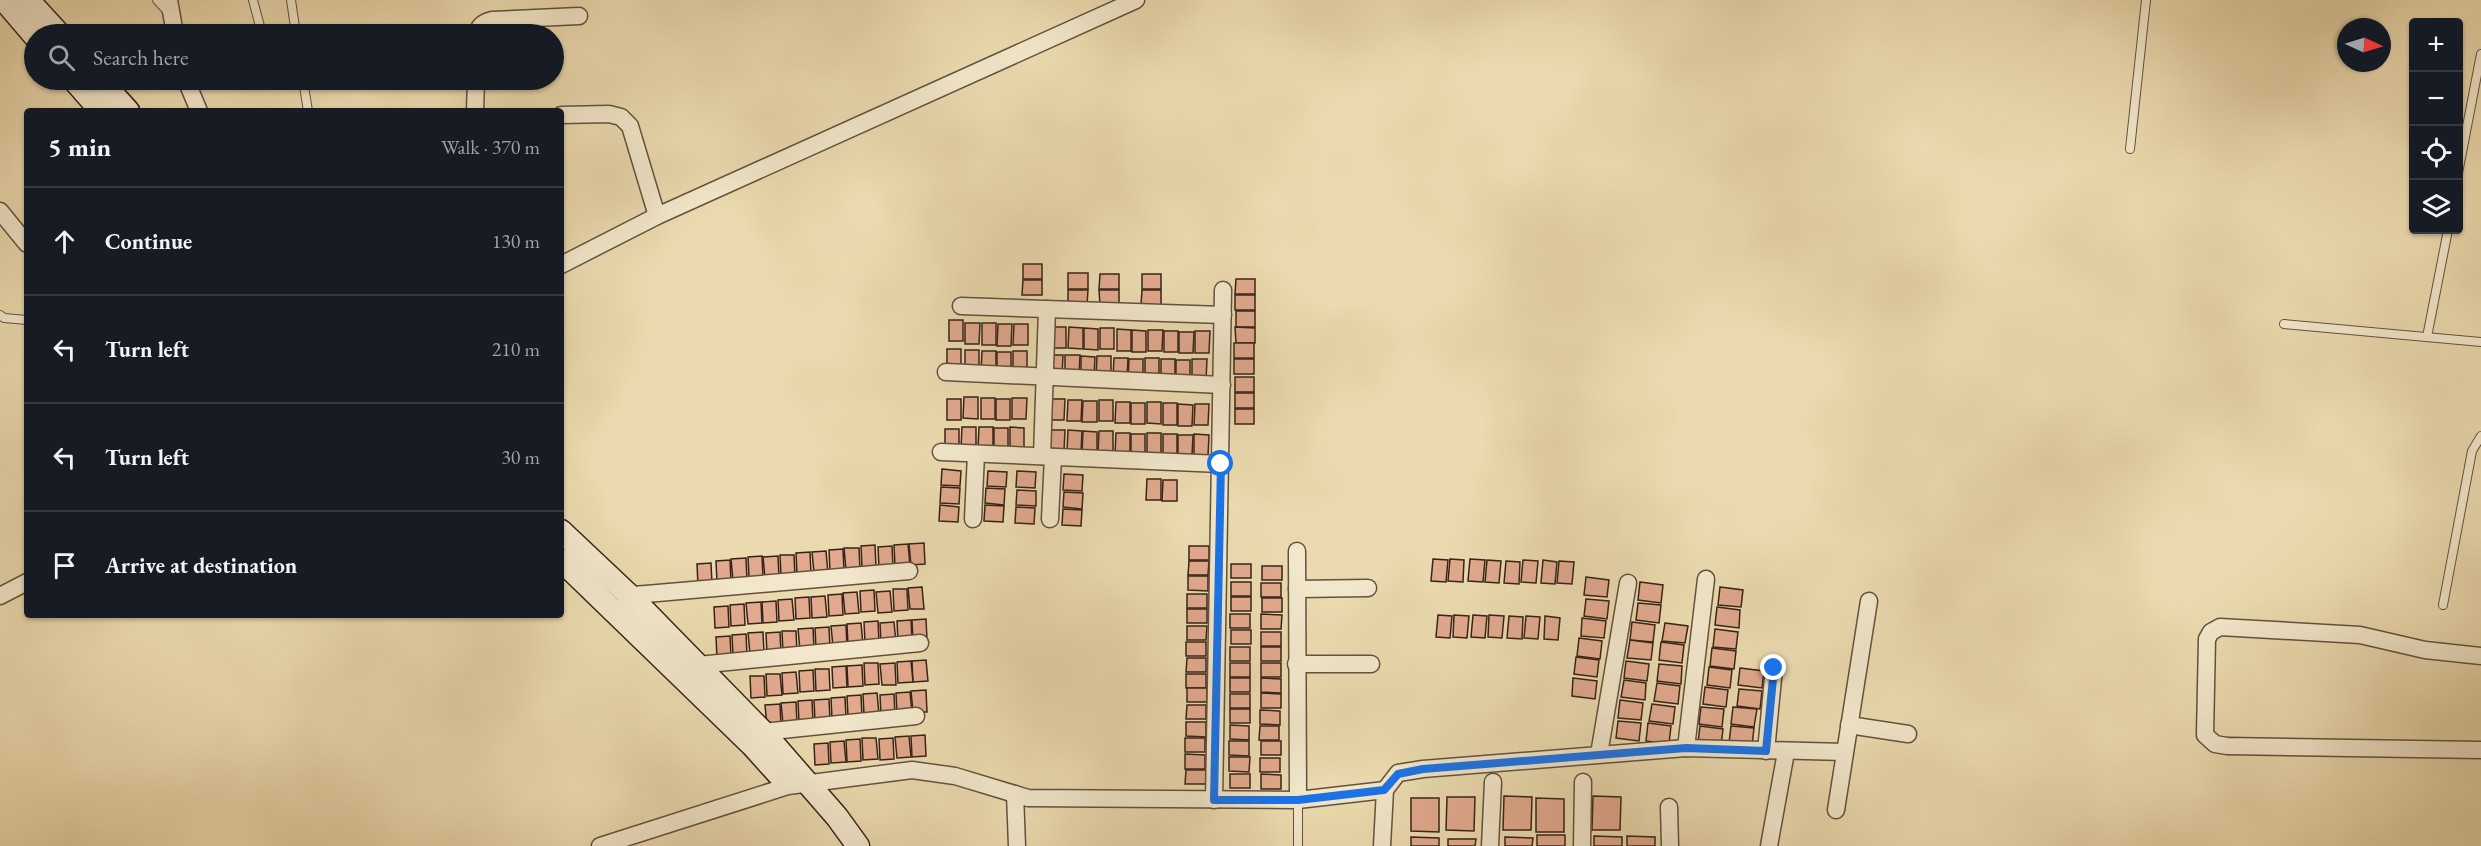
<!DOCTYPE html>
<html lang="en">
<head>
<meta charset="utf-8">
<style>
	body { margin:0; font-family:"EB Garamond",serif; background:#242831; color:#f1f3f6 }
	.controls { position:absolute; right:18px; top:18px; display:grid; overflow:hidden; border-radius:6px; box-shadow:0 2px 4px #0004 }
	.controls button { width:54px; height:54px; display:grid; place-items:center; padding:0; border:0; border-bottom:2px solid #363941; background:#171b24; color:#f1f3f6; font:30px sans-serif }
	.compass { position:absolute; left:2337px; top:18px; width:54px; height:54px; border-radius:50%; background:#171b24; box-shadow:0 2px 4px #0004; rotate:94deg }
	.stop { position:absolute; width:18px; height:18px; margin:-14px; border:4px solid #1a73e8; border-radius:50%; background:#fff }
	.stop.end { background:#1a73e8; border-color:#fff; box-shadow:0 2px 6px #0008 }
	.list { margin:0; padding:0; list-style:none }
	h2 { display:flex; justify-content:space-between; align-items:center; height:78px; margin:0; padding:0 24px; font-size:26px }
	h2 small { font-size:20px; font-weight:400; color:#9ea1a6 }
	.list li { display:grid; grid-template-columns:39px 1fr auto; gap:18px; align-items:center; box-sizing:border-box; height:108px; padding:0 24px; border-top:2px solid #363941 }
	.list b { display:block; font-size:22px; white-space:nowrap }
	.list em { font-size:20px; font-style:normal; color:#9ea1a6 }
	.icon { flex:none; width:33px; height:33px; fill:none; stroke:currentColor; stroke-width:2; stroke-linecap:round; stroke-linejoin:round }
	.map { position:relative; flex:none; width:2481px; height:846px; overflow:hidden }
	.search { position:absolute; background:#171b24; box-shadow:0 2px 4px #0004; left:24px; top:24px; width:540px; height:66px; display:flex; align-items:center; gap:15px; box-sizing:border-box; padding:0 21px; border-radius:33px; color:#9ea1a6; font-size:22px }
	.panel { position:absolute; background:#171b24; box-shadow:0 2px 4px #0004; left:24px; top:108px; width:540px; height:510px; border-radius:6px }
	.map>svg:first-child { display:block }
</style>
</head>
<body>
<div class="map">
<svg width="2481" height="846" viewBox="0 0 2481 846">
	<rect width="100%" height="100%" fill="#ebdaaf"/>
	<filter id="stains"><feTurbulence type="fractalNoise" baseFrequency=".00333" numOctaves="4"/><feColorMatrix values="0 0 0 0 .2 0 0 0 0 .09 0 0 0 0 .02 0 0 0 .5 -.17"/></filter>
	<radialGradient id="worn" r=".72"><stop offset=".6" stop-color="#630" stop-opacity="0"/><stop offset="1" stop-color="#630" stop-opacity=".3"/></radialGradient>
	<!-- building -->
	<g fill="#e1a98d" stroke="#362318" stroke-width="1.5">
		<rect x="1023" y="264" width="19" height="15"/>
		<rect x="1068" y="273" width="20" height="16"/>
		<path d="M1100,274H1119V289H1099Z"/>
		<rect x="1142" y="274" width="19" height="15"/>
		<path d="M1236,279H1255V294H1235Z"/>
		<path d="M1023,280H1042V295H1022Z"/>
		<path d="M1068,290H1088L1087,305H1068Z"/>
		<path d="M1099,290H1119V305H1100Z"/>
		<path d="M1142,290H1161V305H1141Z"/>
		<rect x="1235" y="295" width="20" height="15"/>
		<rect x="1236" y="311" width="19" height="16"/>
		<rect x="949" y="320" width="14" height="21"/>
		<path d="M965,323H980L979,344H965Z"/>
		<rect x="982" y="323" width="14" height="22"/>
		<path d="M998,324H1012L1011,346H997Z"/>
		<path d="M1014,324H1028V345H1013Z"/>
		<path d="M1052,327H1066V348H1051Z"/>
		<path d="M1069,327L1083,328V349L1068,348Z"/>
		<path d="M1235,327L1255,328V343H1236Z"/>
		<path d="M1084,328L1098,329V350L1084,349Z"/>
		<rect x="1100" y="328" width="14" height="21"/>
		<path d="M1117,329L1131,330V351H1117Z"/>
		<path d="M1132,330L1146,331V352H1132Z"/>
		<path d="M1148,330H1163L1162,351H1148Z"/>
		<rect x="1164" y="331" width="14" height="21"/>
		<path d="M1195,331H1210L1209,353H1195Z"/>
		<path d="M1179,332H1194L1193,353H1179Z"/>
		<rect x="1234" y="343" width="20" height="15"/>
		<rect x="947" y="349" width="14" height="22"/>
		<path d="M965,350H979V372L965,371Z"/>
		<path d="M982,351H996V372H981Z"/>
		<path d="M1013,351H1027V373L1013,372Z"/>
		<rect x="997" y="352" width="14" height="21"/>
		<path d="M1048,355H1063L1062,376H1048Z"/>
		<path d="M1065,355H1080L1079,377H1065Z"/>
		<path d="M1081,356L1095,357L1094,378H1081Z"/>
		<path d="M1097,356H1111V377H1096Z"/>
		<path d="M1114,358H1128L1127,379H1113Z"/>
		<rect x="1145" y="358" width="14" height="21"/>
		<path d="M1129,359H1143V380H1128Z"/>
		<rect x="1161" y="359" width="14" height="21"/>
		<path d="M1192,359H1207L1206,381L1192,380Z"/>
		<rect x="1234" y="359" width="20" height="15"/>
		<rect x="1176" y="360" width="14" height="21"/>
		<rect x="1235" y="377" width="19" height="15"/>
		<rect x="1235" y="393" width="19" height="15"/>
		<path d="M964,397H978V419L963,418Z"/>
		<rect x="981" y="398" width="14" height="21"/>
		<path d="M1012,398H1027L1026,419H1012Z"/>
		<rect x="947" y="399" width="14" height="21"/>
		<rect x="996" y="399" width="14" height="21"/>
		<path d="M1051,399H1065L1064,420H1050Z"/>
		<path d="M1068,400H1082L1081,421H1067Z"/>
		<rect x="1099" y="400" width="14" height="21"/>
		<path d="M1083,401H1097V422H1082Z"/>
		<path d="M1116,402H1130V423H1115Z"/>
		<path d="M1147,402H1161V424L1147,423Z"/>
		<rect x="1131" y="403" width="14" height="21"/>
		<rect x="1163" y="403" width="14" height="22"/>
		<path d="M1178,404L1193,405L1192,426H1178Z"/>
		<path d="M1195,404H1209L1208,425H1194Z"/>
		<rect x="1235" y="409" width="19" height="15"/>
		<path d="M962,427H976V448H961Z"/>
		<path d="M979,427H993V449L978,448Z"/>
		<path d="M1010,427L1024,428V449H1010Z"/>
		<rect x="994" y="428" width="14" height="22"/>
		<rect x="945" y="429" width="14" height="21"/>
		<path d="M1050,430H1065L1064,451H1050Z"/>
		<path d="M1068,430L1082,431L1081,452H1067Z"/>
		<path d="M1083,431L1097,432V453H1082Z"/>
		<path d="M1099,431H1113V452H1098Z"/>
		<path d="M1116,433H1130V454H1115Z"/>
		<rect x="1147" y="433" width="14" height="21"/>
		<rect x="1131" y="434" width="14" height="21"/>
		<rect x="1163" y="434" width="14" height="21"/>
		<path d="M1194,434L1209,435L1208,456H1194Z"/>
		<path d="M1178,435H1193L1192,456H1178Z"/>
		<path d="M942,469L961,471L960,486L941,485Z"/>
		<path d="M988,471L1007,472L1006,487L987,486Z"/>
		<path d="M1017,471L1036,472L1035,488L1016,487Z"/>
		<path d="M1064,474L1083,475L1082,491L1063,490Z"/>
		<path d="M1147,479H1161V500H1146Z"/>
		<path d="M1163,480H1177V501H1162Z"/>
		<path d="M941,487L960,488L959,504L940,503Z"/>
		<path d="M986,488L1005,489L1004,505L985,503Z"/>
		<path d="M1017,490L1036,491V506L1016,505Z"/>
		<path d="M1064,492L1083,493L1082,509L1063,507Z"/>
		<path d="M940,505L959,507L958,522L939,521Z"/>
		<path d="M985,505L1004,506L1003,522L984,521Z"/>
		<path d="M1016,507L1035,508L1034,524L1015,523Z"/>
		<path d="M1063,509L1082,510L1081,526L1062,525Z"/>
		<path d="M924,543L925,564L911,565L909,544Z"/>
		<path d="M908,544L910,565L895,566L894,545Z"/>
		<path d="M875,545L876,567H862L861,546Z"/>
		<path d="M892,546L893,567L879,568L878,547Z"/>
		<rect x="1189" y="546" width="20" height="14"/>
		<path d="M844,548H859L860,569L846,570Z"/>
		<path d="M843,549L844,570L830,571L829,550Z"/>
		<path d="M826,551L828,573H814L812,552Z"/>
		<path d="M810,552L811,574L797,575L796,553Z"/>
		<path d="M780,555H794L795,576L781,577Z"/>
		<path d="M762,556L763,577L749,578L748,557Z"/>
		<path d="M778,556L779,577L765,578L763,557Z"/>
		<path d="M746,558L747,580L733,581L731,559Z"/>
		<path d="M1433,559L1448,560L1446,582L1431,581Z"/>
		<path d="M1450,559L1464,560L1463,582L1448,581Z"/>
		<path d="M1470,559L1485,560L1483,582L1468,581Z"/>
		<path d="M730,560L731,581L717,582L716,561Z"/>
		<path d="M1487,560L1501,561L1499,583L1485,582Z"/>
		<path d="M1523,560L1538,561L1536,583L1521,582Z"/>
		<path d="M1543,560L1557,562L1555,584L1541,583Z"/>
		<path d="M1189,561H1209L1208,575H1188Z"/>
		<path d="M1506,561L1520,562L1519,584L1504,583Z"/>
		<path d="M1559,561L1574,562L1572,584L1557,583Z"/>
		<path d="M711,563L712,584L698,585L697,564Z"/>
		<rect x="1231" y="564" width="20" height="14"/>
		<rect x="1262" y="566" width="20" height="14"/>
		<path d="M1188,576H1208V591L1188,590Z"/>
		<path d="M1586,577L1609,580L1607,597L1584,595Z"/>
		<rect x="1231" y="582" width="20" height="14"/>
		<path d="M1640,582L1663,585L1661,603L1638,600Z"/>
		<rect x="1261" y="583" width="20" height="14"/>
		<path d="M922,587L924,609H910L908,588Z"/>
		<path d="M1720,587L1743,590L1741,607L1718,605Z"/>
		<path d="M893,589H907L908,610L894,611Z"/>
		<path d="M874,590L875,611L861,612L860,591Z"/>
		<path d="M890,591L892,612L878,613L876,592Z"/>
		<path d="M857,592L859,613L845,614L843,593Z"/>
		<path d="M842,594L843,615L829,616L828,595Z"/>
		<rect x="1187" y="594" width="20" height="14"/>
		<path d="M825,596L827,617L812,618L811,597Z"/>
		<path d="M809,597L810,618L796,619L795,598Z"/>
		<rect x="1231" y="597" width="20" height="14"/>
		<rect x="1262" y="598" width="20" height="14"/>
		<path d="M792,599L794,620L779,621L778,600Z"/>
		<path d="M1586,599L1609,601L1607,619L1584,616Z"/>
		<path d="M776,601L777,622L763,623L762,602Z"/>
		<path d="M761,602L762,623L748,624L746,603Z"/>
		<path d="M1638,603L1661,605L1659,623L1636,620Z"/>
		<path d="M744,604L745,625L731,626L730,605Z"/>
		<path d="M728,606L729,627L715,628L714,607Z"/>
		<path d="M1717,607L1740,610L1739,628L1715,625Z"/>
		<rect x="1187" y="609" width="20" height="14"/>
		<rect x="1230" y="614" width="20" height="14"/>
		<path d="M1261,614L1282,615L1281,629H1261Z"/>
		<path d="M1438,615L1452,616L1450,638L1436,637Z"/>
		<path d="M1454,615L1469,616L1467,638L1453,637Z"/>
		<path d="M1473,615L1487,616L1485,638L1471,637Z"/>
		<path d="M1489,615L1504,616L1502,638L1488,637Z"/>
		<path d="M1509,616L1523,617L1522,639L1507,638Z"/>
		<path d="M1526,616L1540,617L1538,639L1524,638Z"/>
		<path d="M1545,616L1560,618L1558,640L1544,639Z"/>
		<path d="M1582,618L1606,621L1604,638L1581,636Z"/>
		<path d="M926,619L927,640L913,641L912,620Z"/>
		<path d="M911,620L912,641L898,642L897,621Z"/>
		<path d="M878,621L879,642L865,643L864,622Z"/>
		<path d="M894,622L896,643L881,644L880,623Z"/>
		<path d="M1632,622L1655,625L1653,642L1630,640Z"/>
		<path d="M861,623L863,645L848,646L847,624Z"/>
		<path d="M1665,623L1688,626L1685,643L1662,641Z"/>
		<path d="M846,625L847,646L833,647L831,626Z"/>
		<path d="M1187,626H1207L1206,640H1187Z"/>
		<path d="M829,627L830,648L816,649L815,628Z"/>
		<path d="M813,628L814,649L800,650L798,629Z"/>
		<path d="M1715,629L1738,632L1736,649L1713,647Z"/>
		<rect x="1231" y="630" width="20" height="14"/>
		<path d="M782,631H796L797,652L783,653Z"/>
		<path d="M763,632L764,653L750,654L748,633Z"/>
		<path d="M780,632L781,654H767L766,633Z"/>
		<rect x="1261" y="632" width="20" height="14"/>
		<path d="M746,634L747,655L733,656L732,635Z"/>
		<path d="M730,636L731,657L717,658L716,637Z"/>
		<path d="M1579,638L1602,641L1600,659L1577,656Z"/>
		<path d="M1630,640L1653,643L1651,660L1627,658Z"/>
		<rect x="1186" y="642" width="20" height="14"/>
		<path d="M1661,642L1684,645L1682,663L1659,660Z"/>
		<rect x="1230" y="647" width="20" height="14"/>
		<rect x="1261" y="647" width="20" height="14"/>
		<path d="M1712,648L1736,651L1734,669L1710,666Z"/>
		<path d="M1576,657L1599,660L1597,677L1574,674Z"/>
		<path d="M1187,658H1206V672H1186Z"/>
		<path d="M926,660L928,681L913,682L912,661Z"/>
		<path d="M911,661L913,682L898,683L897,662Z"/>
		<path d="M1626,661L1649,664L1647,681L1624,678Z"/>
		<path d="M864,663H878L879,684L865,685Z"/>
		<path d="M895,663L896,685H882L880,664Z"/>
		<rect x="1230" y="663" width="20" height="14"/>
		<rect x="1261" y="663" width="20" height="14"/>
		<path d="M1659,664L1682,666L1681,684L1657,681Z"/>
		<path d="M862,665L863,686L848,687L847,666Z"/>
		<path d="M846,666L847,687L833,688L832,667Z"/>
		<path d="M1709,667L1732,670L1730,688L1707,685Z"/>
		<path d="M1740,668L1764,671L1762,688L1738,685Z"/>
		<path d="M815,669H829L830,690L816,691Z"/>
		<path d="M813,670L814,691L800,692L799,671Z"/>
		<path d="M796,672L798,693L783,694L782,673Z"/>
		<path d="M766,674H780L782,695L767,696Z"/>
		<rect x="1186" y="674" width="20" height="14"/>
		<path d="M750,676H764L765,697L751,698Z"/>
		<rect x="1230" y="678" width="20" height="14"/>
		<path d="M1261,678L1281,679V693L1261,692Z"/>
		<path d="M1573,678L1597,681L1595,699L1572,696Z"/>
		<path d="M1624,680L1646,683L1645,700L1621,697Z"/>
		<path d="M1657,683L1680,686L1678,704L1654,701Z"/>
		<path d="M1705,687L1728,690L1726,707L1703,704Z"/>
		<rect x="1187" y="688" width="20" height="14"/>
		<path d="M1739,689L1762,691L1760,709L1737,706Z"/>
		<path d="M926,690L927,712H913L911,691Z"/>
		<path d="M910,692L912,713L897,714L896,693Z"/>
		<path d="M877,693L879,714L864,715L863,694Z"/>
		<path d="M1261,693L1281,694V708H1261Z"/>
		<path d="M894,694L895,715L881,716L880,695Z"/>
		<rect x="1230" y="694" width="20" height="14"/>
		<path d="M861,695L862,716L848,717L847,696Z"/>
		<path d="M845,697L846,718L832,719L831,698Z"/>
		<path d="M829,699L830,720L815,721L814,700Z"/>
		<path d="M812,700L813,721L799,722L798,701Z"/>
		<path d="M1620,700L1643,703L1641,720L1618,718Z"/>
		<path d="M796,702L797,723L783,724L781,703Z"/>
		<path d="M780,704L781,725L767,726L765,705Z"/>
		<path d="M1652,704L1675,707L1673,724L1649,721Z"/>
		<path d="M1187,705H1206V719H1186Z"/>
		<path d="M1701,707L1724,709L1722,727L1699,724Z"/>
		<path d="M1733,707L1757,709L1754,727L1731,724Z"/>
		<rect x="1230" y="709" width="20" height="14"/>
		<path d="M1260,710L1280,711V725L1260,724Z"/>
		<path d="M1618,721L1641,723L1639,741L1616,738Z"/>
		<path d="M1186,722H1206V737L1186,736Z"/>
		<path d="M1648,723L1671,726L1669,744L1646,741Z"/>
		<path d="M1230,725L1249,726V740L1230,739Z"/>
		<path d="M1260,726H1279V740H1259Z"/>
		<path d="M1700,726L1723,729L1721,746L1698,743Z"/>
		<path d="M1731,726L1754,728L1752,746L1729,743Z"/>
		<path d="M925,735L926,756L912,757L911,736Z"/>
		<path d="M909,736L911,757L897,758L895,737Z"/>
		<path d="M862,738H876L878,759L863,760Z"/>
		<path d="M893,738L894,759L880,760L879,739Z"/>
		<rect x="1185" y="738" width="20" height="14"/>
		<path d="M860,739L861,761L847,762L846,740Z"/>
		<path d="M844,741L846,762L831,763L830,742Z"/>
		<path d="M1229,741H1249V756L1229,755Z"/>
		<rect x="1261" y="741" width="20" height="14"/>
		<path d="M828,743L829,764L815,765L814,744Z"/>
		<path d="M1185,754L1205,755V769H1185Z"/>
		<path d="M1229,757H1250L1249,772L1229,771Z"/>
		<rect x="1260" y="758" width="20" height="14"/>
		<path d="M1186,770H1206V784H1185Z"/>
		<rect x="1230" y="774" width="20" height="14"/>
		<path d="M1261,774L1281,775V789H1261Z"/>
		<path d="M1504,796L1532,797L1531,830H1503Z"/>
		<path d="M1593,796L1621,797L1620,830H1592Z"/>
		<path d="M1447,797H1475L1474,831L1446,830Z"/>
		<path d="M1411,798H1439V832L1411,831Z"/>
		<path d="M1536,798L1564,799V832H1536Z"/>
		<rect x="1537" y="835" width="28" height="11"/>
		<path d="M1594,836L1622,837V846H1594Z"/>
		<path d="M1627,836L1655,837V846H1627Z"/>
		<path d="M1411,837L1439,838V846H1411Z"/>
		<path d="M1505,837L1533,838L1532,846H1505Z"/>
		<path d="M1448,839H1476L1475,846H1448Z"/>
	</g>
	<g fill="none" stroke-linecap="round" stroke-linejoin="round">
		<defs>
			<g id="lane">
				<path d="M157,0L169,13"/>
				<path d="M253,0L262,34"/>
				<path d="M291,0L296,34"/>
				<path d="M303,80L308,111"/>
				<path d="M2130,149L2146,0"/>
				<path d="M2458,173L2481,54"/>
				<path d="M0,315L4,318L27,320"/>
				<path d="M2284,324L2481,342"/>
				<path d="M2427,337L2448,230"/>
				<path d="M2443,605L2472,451L2481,436"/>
				<path d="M1298,800V846"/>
			</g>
			<g id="street">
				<path d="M169,0L175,34"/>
				<path d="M478,34C478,26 484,22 492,20L579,16"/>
				<path d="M186,80L199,111"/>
				<path d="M475,111L476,80"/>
				<path d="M561,115L609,114L621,117L630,126L657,216"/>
				<path d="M0,211L27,244"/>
				<path d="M561,265L657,216L1136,0"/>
				<path d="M961,306L1223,315"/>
				<path d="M946,372L1222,385"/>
				<path d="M941,452L1221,464"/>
				<path d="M1042,456L1047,309"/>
				<path d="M973,519L976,454"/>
				<path d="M1050,519L1053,457"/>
				<path d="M1297,551L1298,800"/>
				<path d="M1297,589L1368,588"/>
				<path d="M0,596L27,582"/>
				<path d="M626,602L632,595L646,594L909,571"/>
				<path d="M2481,656L2425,650L2360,635L2220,627L2211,632L2207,639L2205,735L2215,744L2227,746L2481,750"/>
				<path d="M1296,664H1371"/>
				<path d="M698,665L920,643"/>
				<path d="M1849,725L1908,734"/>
				<path d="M763,732L916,716"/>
				<path d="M1686,748L1706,579"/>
				<path d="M1766,751L1774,668"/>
				<path d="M1599,754L1628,583"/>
				<path d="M1015,794L1017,846"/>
				<path d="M1214,800L1223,290"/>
				<path d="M1669,807L1670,846"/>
				<path d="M1836,810L1869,601"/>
				<path d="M600,846L788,786L912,770L955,776L1028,798L1298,800L1385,790"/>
				<path d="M1382,846L1385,790L1398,773L1423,769L1686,748L1844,752"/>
				<path d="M1490,846L1493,782"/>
				<path d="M1582,846L1583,782"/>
				<path d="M1769,846L1786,752"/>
			</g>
			<g id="secondary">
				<path d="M4,0L34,35"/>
				<path d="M28,0L59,34"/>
				<path d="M74,80L101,111"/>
				<path d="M100,80L128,111"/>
				<path d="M561,531L631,597L763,732L837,817L858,846"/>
				<path d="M561,560L752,745L780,776"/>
			</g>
		</defs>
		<!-- lane casing -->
		<use href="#lane" stroke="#63513e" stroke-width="10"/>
		<!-- street casing -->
		<use href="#street" stroke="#63513e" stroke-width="19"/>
		<!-- secondary casing -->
		<use href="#secondary" stroke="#362318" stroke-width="25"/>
		<!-- lane -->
		<use href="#lane" stroke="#f2e7cb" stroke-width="8"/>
		<!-- street -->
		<use href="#street" stroke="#f2e7cb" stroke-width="16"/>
		<!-- secondary -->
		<use href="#secondary" stroke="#f2e7cb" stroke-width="22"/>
	</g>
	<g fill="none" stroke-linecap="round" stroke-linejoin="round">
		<!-- route -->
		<path stroke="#1a73e8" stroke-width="8" d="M1221,464L1214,800H1298L1384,790L1398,774L1423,769L1686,748L1766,751L1774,668"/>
	</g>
	<rect width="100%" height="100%" filter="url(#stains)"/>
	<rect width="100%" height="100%" fill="url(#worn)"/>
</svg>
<div class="controls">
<button>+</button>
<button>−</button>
<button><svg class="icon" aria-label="locate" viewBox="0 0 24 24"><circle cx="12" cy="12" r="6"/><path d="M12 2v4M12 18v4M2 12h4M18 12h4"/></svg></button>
<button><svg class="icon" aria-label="layers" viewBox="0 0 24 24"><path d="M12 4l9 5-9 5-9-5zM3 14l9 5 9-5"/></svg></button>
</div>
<svg class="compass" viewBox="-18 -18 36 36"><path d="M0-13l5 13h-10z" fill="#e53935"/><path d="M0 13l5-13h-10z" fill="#9ea1a6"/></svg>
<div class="stop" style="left:1221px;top:464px"></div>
<div class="stop end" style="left:1774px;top:668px"></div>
<div class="search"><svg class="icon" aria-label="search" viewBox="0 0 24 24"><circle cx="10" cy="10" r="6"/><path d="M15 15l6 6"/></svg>Search here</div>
<section class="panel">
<h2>5 min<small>Walk · 370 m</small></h2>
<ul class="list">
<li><svg class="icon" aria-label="ahead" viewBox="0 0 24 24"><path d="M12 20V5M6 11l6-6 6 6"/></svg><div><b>Continue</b></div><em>130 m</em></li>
<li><svg class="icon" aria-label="left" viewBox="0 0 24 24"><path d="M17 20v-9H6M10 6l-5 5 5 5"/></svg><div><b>Turn left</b></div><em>210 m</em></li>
<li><svg class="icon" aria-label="left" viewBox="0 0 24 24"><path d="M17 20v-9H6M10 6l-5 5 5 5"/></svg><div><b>Turn left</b></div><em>30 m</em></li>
<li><svg class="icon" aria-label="arrive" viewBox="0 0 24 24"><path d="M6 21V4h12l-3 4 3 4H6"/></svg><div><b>Arrive at destination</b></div></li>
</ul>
</section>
</div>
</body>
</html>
